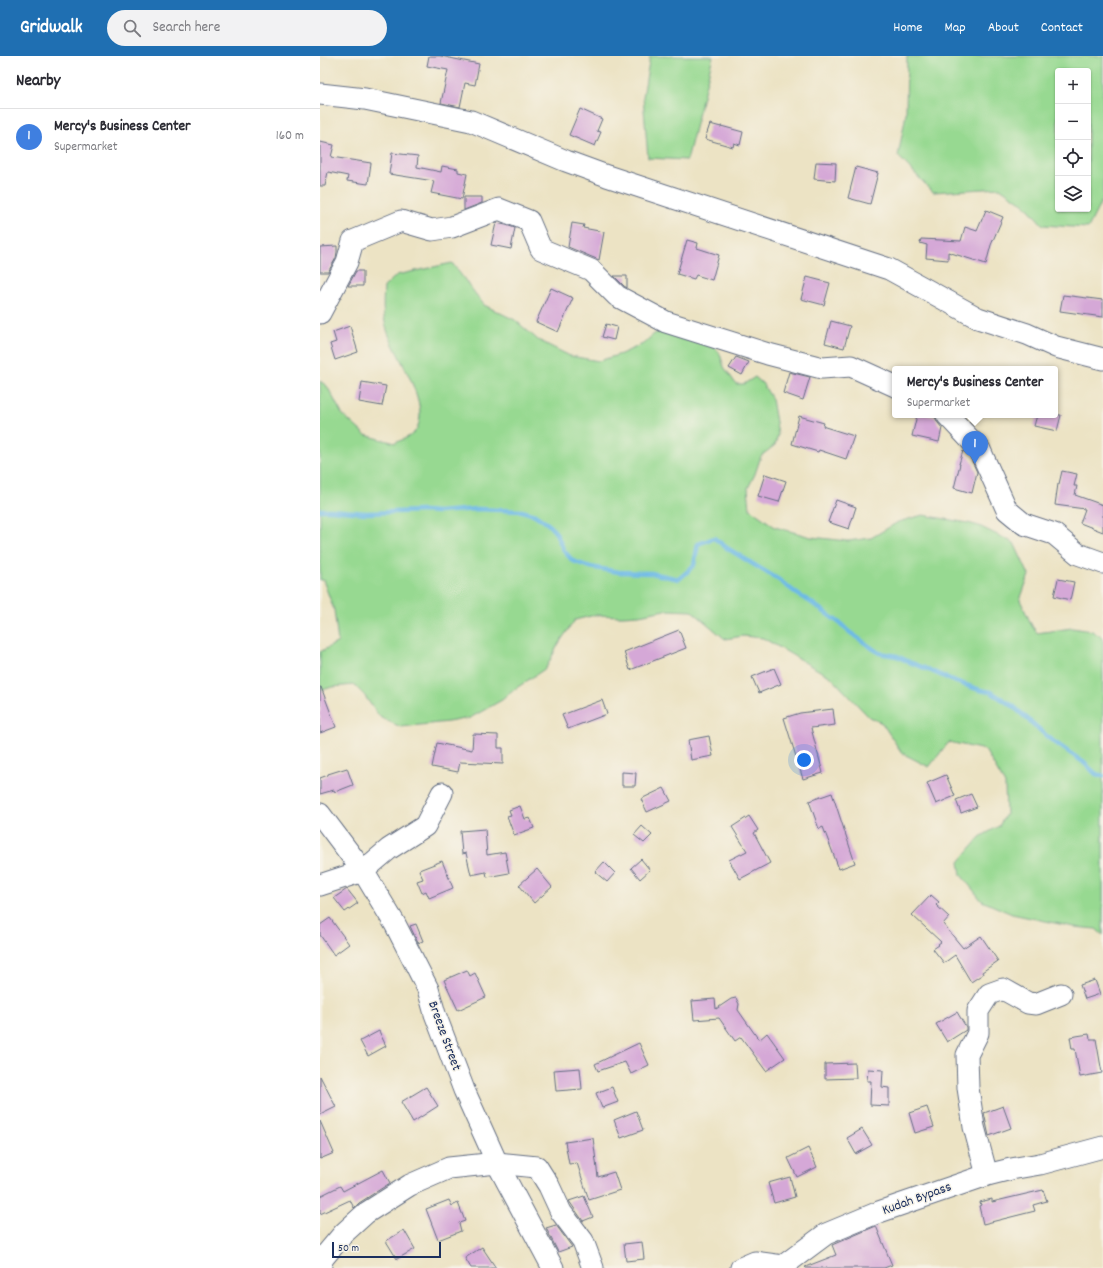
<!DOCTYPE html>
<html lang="en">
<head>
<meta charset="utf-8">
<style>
	body { margin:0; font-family:Dekko,sans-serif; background:#f2f2f3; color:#2b2b33 }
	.controls { position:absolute; right:12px; top:12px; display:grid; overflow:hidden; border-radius:4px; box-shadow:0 1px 3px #0004 }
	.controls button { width:36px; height:36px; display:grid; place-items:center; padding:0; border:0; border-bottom:1px solid #e1e1e2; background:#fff; color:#2b2b33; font:20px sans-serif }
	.scale { position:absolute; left:12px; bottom:10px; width:109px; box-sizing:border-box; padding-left:4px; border:2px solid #1b2f5e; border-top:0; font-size:11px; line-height:14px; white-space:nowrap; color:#1b2f5e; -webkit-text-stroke:3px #f7f3e8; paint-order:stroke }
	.you { position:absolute; left:484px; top:704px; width:14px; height:14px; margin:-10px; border:3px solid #fff; border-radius:50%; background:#1a73e8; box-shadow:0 0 0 6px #1a73e833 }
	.badge { display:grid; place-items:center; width:26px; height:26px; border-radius:50%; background:#1f6fb2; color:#fff; font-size:13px; font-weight:700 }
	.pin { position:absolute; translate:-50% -33px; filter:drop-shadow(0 1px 2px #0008) }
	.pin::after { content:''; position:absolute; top:21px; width:14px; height:12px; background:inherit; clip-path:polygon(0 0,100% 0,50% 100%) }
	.popup { position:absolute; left:572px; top:310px; width:166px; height:52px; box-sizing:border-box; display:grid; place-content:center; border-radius:4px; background:#fff; filter:drop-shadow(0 1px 3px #0005); font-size:13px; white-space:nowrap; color:#7c7c81 }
	.popup b { font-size:15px; color:#2b2b33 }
	.popup::after { content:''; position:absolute; left:50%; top:100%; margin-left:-8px; border:8px solid transparent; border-top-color:#fff }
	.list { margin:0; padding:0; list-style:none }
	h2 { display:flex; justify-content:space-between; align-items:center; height:52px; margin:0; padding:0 16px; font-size:17px }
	h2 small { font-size:13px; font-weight:400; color:#7c7c81 }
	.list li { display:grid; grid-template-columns:26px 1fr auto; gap:12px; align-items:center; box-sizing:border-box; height:56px; padding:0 16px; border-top:1px solid #e1e1e2 }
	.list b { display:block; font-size:15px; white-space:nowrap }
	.list p { margin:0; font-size:13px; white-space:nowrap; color:#7c7c81 }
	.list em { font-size:13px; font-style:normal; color:#7c7c81 }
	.icon { flex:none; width:22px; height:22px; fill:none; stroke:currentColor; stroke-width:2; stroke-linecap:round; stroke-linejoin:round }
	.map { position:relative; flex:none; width:783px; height:1212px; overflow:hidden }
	header { display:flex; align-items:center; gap:24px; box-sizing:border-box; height:56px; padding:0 20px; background:#1f6fb2; color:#fff }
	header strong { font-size:19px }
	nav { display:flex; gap:22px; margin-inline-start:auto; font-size:14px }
	.search { width:280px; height:36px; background:#f2f2f3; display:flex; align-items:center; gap:10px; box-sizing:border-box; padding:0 14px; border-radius:22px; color:#7c7c81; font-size:15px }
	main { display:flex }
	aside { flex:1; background:#fff }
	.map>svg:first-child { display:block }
</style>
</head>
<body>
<header>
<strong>Gridwalk</strong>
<div class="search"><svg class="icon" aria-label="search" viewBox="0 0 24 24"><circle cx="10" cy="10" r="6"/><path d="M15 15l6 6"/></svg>Search here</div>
<nav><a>Home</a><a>Map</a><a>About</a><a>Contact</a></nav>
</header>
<main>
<aside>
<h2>Nearby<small></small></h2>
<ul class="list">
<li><span class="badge" style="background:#3f7fe0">1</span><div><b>Mercy's Business Center</b><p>Supermarket</p></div><em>160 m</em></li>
</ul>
</aside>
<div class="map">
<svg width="783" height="1212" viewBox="0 0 783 1212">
	<rect width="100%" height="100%" fill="#f7f3e8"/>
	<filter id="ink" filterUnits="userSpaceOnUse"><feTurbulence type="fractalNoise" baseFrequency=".025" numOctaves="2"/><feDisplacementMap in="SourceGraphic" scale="8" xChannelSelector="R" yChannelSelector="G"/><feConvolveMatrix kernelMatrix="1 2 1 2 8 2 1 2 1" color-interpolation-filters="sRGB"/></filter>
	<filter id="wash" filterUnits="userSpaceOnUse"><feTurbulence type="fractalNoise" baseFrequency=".012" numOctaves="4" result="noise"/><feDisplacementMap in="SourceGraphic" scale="16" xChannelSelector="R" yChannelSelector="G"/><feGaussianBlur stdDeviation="0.9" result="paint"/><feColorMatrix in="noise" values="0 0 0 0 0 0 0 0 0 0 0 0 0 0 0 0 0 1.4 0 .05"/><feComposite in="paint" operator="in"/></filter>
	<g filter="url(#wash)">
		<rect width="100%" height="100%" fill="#ece3c4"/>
		<!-- green -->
		<g fill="#97d991" stroke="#598478" fill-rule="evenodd">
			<path d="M330,0H393L367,104L328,102L323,41Z"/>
			<path d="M587,0H783V142L768,172L723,169L705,149L680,132L613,136L578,100L586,58ZM738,15H768V153H738Z"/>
			<path d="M132,207L164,249L195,264L218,284L250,300L279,305L301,298L323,288L334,278L345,273L393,289L400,298L404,311L416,328H424L435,321L443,328L452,343L458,378L455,389L441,400L435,418L428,432L430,453L455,471L491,481L528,485L551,482L578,466L603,459L648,467L659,470L694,487L709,519L700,544L712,570L717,577L752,572L772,575L783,582V879L776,873L754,871L692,858L662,845L641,819L639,806L660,781L679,770L686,758L685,728L665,694L629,686L609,711L582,697L562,667L549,661L511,621L491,610L443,582L423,580L405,583L372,555L345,554L319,559L302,560L275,559L255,564L239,587L226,612L195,633L182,644L150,662L128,666L81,671L61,662L53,652L45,640L34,629L12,631L0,635V596L18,586L14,554L3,524H0V325L7,330L22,358L45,379L75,387C81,384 90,381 94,377C115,351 75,300 67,274C62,258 63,247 64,231L77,219Z"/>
		</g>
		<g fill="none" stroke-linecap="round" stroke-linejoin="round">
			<!-- stream -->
			<path stroke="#6dbae6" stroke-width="4.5" d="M0,454H11L46,457L104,455L118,456L157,453L202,455L215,459L228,468L236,477L244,495L253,505L270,511L299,516L331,517L359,523L367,516L374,509L378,488L394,482L407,492L459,524L480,540L489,545L521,568L528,575L559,597L577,600L589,606L602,611L634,625L660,634L671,636L693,650L730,683L763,706L776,718L783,720"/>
		</g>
		<g id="blocks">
			<!-- building -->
			<g fill="#d5a8d7">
				<path d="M109,0H120L159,8L155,29L145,27L140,51L121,47L128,14L107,10Z"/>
				<path d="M260,53L282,63L277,75L281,76L275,90L249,79Z"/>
				<path d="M390,68L401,71V70L423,76L420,89L414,87L413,91L385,83Z"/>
				<path d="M0,86L14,89L11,101L51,107L48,128L27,125L28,120L8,116L5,130H0Z"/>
				<path d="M72,97L98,100L97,111L121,116L122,110L138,113V116L147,118L142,143L111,137L114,125L69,118Z"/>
				<path d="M496,106L516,107L515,125L494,123Z"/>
				<path d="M536,111L558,117L550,148L528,142Z"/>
				<path d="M144,141H162V147L144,154Z"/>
				<path d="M666,154L683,161L671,189L666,208L628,196V204L606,202L607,189L600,187L601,183L641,185L645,171L657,175Z"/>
				<path d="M176,167L186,169L195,172L191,193L171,189Z"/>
				<path d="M252,167L264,169L263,172L284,176L279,204L248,191Z"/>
				<path d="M367,184L378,187L377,192L399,199L392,224L376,219L374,223L357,218Z"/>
				<path d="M17,190V196L16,202L8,216H0V191Z"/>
				<path d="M36,215H43V230H28Z"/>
				<path d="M294,220H307V232L304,230Z"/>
				<path d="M487,221L510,227L504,249L481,243Z"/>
				<path d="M231,232L253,242L238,276L216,266Z"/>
				<path d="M743,239L783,244V261L740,255Z"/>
				<path d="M511,265L530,270L524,292L505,287Z"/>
				<path d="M286,268L297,271L294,284L282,281Z"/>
				<path d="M30,270L38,296L15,304L10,288L16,286L13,276Z"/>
				<path d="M416,301L429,306L422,319L409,312Z"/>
				<path d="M469,316L490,321L483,344L463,337Z"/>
				<path d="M42,326L66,330L62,350L39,346Z"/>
				<path d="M597,359H606L615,361L618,367L622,372L619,386L592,380Z"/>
				<path d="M717,359H741L737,375L714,370Z"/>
				<path d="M479,360L504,367L503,370L505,371L534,380L526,403L499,394L498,396L472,388Z"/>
				<path d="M643,395L650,401L657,416L652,437L634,432L640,408H639Z"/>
				<path d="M742,415L757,418L754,430H757L755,439L783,449V476L760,467L765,453L735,449L738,428H739Z"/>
				<path d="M445,418L466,425L459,446L438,440Z"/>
				<path d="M516,444L536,451L529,473L508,466Z"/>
				<path d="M738,523L754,526L750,544L734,540Z"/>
				<path d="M359,574L366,592L310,614L304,596Z"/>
				<path d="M454,612L461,628L439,637L432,621Z"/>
				<path d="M0,631H1L16,671L0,677Z"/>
				<path d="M282,644L287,658L248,673L242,659Z"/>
				<path d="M513,653L515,669L491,672L503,717L483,723L464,662L480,657Z"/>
				<path d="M153,678L178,679V692H183V708L140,706L138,716L112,711L117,687L152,694Z"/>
				<path d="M389,680L393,700L371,704L368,684Z"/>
				<path d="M27,712L33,729L15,736L14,734L0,738V722L8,719V718Z"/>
				<path d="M302,716L316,717L315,730H302Z"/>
				<path d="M626,719L635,740L616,748L607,727Z"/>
				<path d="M344,732L351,745L327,756L321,743Z"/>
				<path d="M512,737L535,807L519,813L503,771L499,773L489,745Z"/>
				<path d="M651,738L657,751L641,757L636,744Z"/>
				<path d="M200,750L205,763L210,762L214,772L194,779L187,760L191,759L189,754Z"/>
				<path d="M429,760L438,774L434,777L450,807L420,823L409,804L427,795L412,771Z"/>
				<path d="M322,770L332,779L324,787L314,779Z"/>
				<path d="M165,773L167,799L185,796L189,817L167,821L166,816L151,819L146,797L142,798L140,775Z"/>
				<path d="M321,803L330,814L320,823L311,812Z"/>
				<path d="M122,805L133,832L109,842L106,835L102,837L97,825L103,823L99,814Z"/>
				<path d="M284,806L295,817L287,826L275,816Z"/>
				<path d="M217,813L232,831L214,847L199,829Z"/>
				<path d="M27,833L38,847L25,856L14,842Z"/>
				<path d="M611,839L619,846L616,849L629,861L623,868L643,892L661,880L678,905L662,916L663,918L651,926L635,899L624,907L613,893L619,889L618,888L621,886L592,859Z"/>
				<path d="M10,862L29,888L14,899L0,879V869Z"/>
				<path d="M96,868L103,885L98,887L90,870Z"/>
				<path d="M147,914L150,920L155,917L166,941L138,954L124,924Z"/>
				<path d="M775,924L780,938L765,943L760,929Z"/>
				<path d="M416,942L419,948L418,954L439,984L447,977L465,1002L446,1015L421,981L415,985L399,962L374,964L372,945L395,943L396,953L411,943Z"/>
				<path d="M637,956L646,971V974L627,986L616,968Z"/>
				<path d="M59,975L66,990L48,1000L40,985Z"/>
				<path d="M769,978L770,983H776L782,1017L760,1021L755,993H752L750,981Z"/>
				<path d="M319,987L329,1009L311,1018L305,1006L278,1015L275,1008Z"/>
				<path d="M535,1007L536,1022L505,1023V1008Z"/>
				<path d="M260,1012L262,1033L236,1035L234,1014Z"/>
				<path d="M548,1013L563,1014L562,1031L569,1032V1050L550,1049L551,1025H547Z"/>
				<path d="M0,1020L16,1051L0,1059Z"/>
				<path d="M106,1031L118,1050L93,1066L81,1046Z"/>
				<path d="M292,1031L298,1046L282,1052L276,1037Z"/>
				<path d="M683,1050L691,1072L669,1080L664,1057Z"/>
				<path d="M607,1051L614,1071L595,1077L589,1057Z"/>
				<path d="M316,1055L323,1074L301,1082L294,1064Z"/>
				<path d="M0,1065L14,1097L0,1103Z"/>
				<path d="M542,1073L552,1089L536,1098L527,1082Z"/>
				<path d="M273,1082L278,1121L294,1116L300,1134L269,1144L257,1107L249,1108L245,1086Z"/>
				<path d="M488,1092L497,1111L477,1121L468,1102Z"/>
				<path d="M63,1114L70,1127L39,1147L34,1152L30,1144L0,1158V1140L20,1130L23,1135Z"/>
				<path d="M470,1121L475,1141L454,1147L448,1127Z"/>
				<path d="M723,1134L727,1145L713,1149L715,1155L663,1168L659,1150L661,1149L660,1146L672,1143V1146Z"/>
				<path d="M264,1140L273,1161L263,1165L249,1145Z"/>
				<path d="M129,1144L132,1150L138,1147L145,1165L139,1167L141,1175L118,1184L106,1153Z"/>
				<path d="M236,1169L252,1191L238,1196L226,1172Z"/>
				<path d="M556,1170L572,1209L564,1212H486L485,1211L516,1199L512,1189Z"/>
				<path d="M84,1174L95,1193L77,1203L66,1185Z"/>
				<path d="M322,1186L324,1203L306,1205L304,1188Z"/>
				<path d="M162,1191L176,1212H151L145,1202Z"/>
			</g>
		</g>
	</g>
	<g filter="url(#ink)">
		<use href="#blocks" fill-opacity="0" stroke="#646e82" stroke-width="1"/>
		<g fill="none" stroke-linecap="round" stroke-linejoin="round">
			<defs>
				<g id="minor">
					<path d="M0,38L45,43L151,65L246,105L287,120L569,213L658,262L707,278L736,291L783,303"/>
					<path d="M0,257L27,206L33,185L81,165L112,174L132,171L179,153L209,165L221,193L271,214L297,240L346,266L448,298L502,312L531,310L575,330"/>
					<path d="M627,359L660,394L687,454L704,468L734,478L758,498L783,507"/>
					<path d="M0,758L43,815L75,868L108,933L115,958L144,1034L177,1107L233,1212"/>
					<path d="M0,829L43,815L69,793L105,770L122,737"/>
					<path d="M667,1119L654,1071L648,1032L647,999L658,977V955L669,938L683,933L708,947L716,948L741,938"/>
					<path d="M0,1212L3,1202L24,1177L46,1157L90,1129L129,1112L177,1107L217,1111L229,1130L241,1156L263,1185L273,1212"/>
					<path d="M421,1212L435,1206L463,1210L506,1178L559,1156L667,1119L691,1113L720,1108L783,1091"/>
				</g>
			</defs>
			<!-- minor casing -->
			<use href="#minor" stroke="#646e82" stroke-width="23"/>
			<!-- minor -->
			<use href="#minor" stroke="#fff" stroke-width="21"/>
		</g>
	</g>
	<g text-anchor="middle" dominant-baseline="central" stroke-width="3" stroke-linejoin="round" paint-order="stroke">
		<!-- street labels -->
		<g font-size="14" fill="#1b2f5e" stroke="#f7f3e8">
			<text transform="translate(124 980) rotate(70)">Breeze Street</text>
			<text transform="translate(597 1143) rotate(-20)">Kudah Bypass</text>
		</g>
	</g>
</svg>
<div class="controls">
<button>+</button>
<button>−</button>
<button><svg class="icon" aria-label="locate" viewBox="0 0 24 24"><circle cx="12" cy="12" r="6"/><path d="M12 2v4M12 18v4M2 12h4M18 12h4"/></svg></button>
<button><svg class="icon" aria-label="layers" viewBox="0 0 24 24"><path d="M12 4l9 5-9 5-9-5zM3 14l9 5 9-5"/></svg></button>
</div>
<div class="scale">50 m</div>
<div class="you"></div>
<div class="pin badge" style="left:655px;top:408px;background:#3f7fe0">1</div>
<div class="popup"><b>Mercy's Business Center</b>Supermarket</div>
</div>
</main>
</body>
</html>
